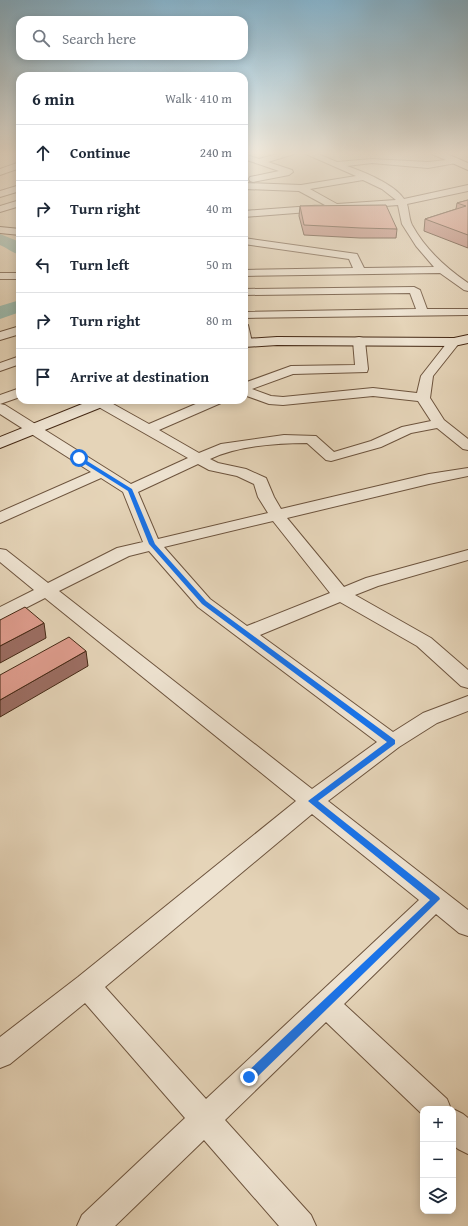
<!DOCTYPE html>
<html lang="en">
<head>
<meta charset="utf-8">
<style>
	body { margin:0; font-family:"Gentium Book Plus",serif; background:#f2f2f3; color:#1f2937 }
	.controls { position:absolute; right:12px; bottom:12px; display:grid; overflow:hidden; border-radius:8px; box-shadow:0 2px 10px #0003 }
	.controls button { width:36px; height:36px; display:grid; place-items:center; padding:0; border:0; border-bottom:1px solid #e0e1e3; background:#fff; color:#1f2937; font:20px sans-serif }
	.stop { position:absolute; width:12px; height:12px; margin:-9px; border:3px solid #1a73e8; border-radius:50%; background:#fff }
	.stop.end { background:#1a73e8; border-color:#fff; box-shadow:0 1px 4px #0008 }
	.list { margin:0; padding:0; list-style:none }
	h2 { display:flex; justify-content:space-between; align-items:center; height:52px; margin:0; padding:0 16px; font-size:17px }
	h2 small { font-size:13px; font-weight:400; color:#747a83 }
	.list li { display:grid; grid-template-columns:26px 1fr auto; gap:12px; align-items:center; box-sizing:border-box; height:56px; padding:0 16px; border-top:1px solid #e0e1e3 }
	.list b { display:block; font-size:15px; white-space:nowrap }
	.list em { font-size:13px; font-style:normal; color:#747a83 }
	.icon { flex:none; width:22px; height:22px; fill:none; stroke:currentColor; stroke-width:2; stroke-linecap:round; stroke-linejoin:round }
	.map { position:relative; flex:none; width:468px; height:1226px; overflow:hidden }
	.search { position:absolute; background:#fff; box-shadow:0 2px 10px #0003; left:16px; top:16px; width:232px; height:44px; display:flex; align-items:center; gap:10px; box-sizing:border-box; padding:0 14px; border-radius:12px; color:#747a83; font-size:15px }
	.panel { position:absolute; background:#fff; box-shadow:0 2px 10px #0003; left:16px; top:72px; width:232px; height:332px; border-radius:12px }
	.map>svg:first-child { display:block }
</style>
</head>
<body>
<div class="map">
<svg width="468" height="1226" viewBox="0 0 468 1226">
	<rect width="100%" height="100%" fill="#e5d4b8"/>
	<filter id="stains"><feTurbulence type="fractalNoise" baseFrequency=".005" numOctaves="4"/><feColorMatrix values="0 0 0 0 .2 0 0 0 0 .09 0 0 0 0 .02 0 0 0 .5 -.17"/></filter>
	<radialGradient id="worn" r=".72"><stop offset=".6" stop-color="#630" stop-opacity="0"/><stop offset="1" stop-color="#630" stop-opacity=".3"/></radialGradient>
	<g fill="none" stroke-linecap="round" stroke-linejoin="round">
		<!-- river -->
		<g fill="#96b8ab" fill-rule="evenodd">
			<path d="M0,234L20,242V255C13,253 7,248 0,245Z"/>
			<path d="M20,300V312L0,319V306Z"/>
		</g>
		<defs>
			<g id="street">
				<path d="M244,154L259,159L277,154H294L268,162L292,170L293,172L289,175L253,182L250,181L249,179L250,177L279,171L244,159Z"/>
				<path d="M306,154H318L337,162L372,159L428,162L456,159L457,161L456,163L428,168L372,163L347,166C364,172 394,184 404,199L468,185V191L407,204C409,210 409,219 412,225C425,249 446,268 468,283V291L464,290L440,273L244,276V270L353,268L349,259L244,244V238L357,254L364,268L434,267L416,246L402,224L398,205L244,217V211L325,205L299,191L244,189V183L301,185L356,176ZM363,180L382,189L396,200L337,204L310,189Z"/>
				<path d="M20,162V168L0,175V169Z"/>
				<path d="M20,185V191L0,197V191Z"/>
				<path d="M20,200V206L0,212V206Z"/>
				<path d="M0,227L20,229V235L0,233Z"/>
				<rect x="0" y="273" width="20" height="6"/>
				<path d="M414,287L420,290L427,309H468V315L244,318V312L416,309L410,293L244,295V289Z"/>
				<path d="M244,324L248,325L252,342L250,345H244Z"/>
				<path d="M20,326V334L0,340V332Z"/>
				<path d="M359,337L363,338L365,341L368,369L367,372L293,374L252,389L271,396L283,397L373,388L417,393L421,376L450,339H458L460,342L433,376L430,398L444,420L468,439V450L463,449L437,428L411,433L381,447L331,461L326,460L307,443C276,443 238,446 210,459L218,463L246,469L266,478L274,497L281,509L429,474L468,468V476L429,484L287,518L344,587L366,578L468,550V560L378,586L355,595L431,638L468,670V688L461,686L417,646L340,602L260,635L393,732L423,713L468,696V711L437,723L399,747L328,801L468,910V936L459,933L436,914L344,1004L447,1099L451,1109H423V1115L326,1022L225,1120L311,1215L316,1226H279L204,1140L115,1226H77L82,1215L185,1118L85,1003L10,1064L0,1068V1037L78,977L296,801L45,598L6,618L0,620V607L34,590L0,562V549L6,550L48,583L117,548L143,542L123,492L101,478L0,523V512L91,472L0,414V395L20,388V397L0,404L5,405L131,484L188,458L95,405L93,402L95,400H106L149,424L205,400H223L221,403L159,430L199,453L221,444L284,435L316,436L334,452L371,441L402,427L431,421L418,401L373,396L283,405L269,404L244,395V383L291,366L355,365L353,341L355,338ZM198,464L209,470L237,476L254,484L258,497L268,513L158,539L138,492ZM273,521L330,593L247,626L210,599L164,547ZM149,551L198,607L377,742L312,789L59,591L129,556ZM312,814L419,900L206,1099L105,987Z"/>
				<path d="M20,356V364L0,371V363Z"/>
				<path d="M453,1109L463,1114L468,1118V1154L458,1149L453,1145Z"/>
			</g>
			<g id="secondary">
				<path d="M432,154H447L468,163V170Z"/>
				<path d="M468,335V343L454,346L277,345L244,347V339L277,337L454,338Z"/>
				<path d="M92,400H114L112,403L0,448V437Z"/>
			</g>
		</defs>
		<!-- street casing -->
		<use href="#street" stroke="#6d543e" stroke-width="2"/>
		<!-- secondary casing -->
		<use href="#secondary" stroke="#452915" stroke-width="2"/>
		<!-- street -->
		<use href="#street" fill="#eee3d1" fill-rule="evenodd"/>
		<!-- secondary -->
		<use href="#secondary" fill="#eee3d1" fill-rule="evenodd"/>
	</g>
	<!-- wall -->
	<g fill="#c0877a" stroke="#452915">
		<path d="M468,200V248L424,231L425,219L456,209L457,203Z"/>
		<path d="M300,206L397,229L396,238H360L304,235L299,216Z"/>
	</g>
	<!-- shaded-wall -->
	<g fill="#9c6e63" stroke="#452915">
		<path d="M44,623L46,638L0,663V646Z"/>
		<path d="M86,651L88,666L0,717V700Z"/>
	</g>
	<!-- building -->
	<g fill="#df9d8e" stroke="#452915">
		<path d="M468,200V235L425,219L466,206L457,203Z"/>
		<path d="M386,205L397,229L361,228L304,225L300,206Z"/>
		<path d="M25,607L44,623L0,646V620Z"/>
		<path d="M69,637L86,651L0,700V675Z"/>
	</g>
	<!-- sky -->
	<linearGradient id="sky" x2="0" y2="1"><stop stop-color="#87b6d0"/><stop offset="0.47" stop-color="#f3ecdf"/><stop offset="1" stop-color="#f3ecdf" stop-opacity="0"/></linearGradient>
	<rect width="468" height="326" fill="url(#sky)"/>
	<!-- route -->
	<path fill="#1a73e8" d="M79,456L132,489L155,544L206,601L395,740V744L318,801L439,897L440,899L253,1081L249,1082L245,1081L244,1077L245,1074L430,900L308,801L387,742L202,604L149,544L128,491L77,459L76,458Z"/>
	<rect width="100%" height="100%" filter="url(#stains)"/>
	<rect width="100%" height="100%" fill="url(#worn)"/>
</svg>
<div class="controls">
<button>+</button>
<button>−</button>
<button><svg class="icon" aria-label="layers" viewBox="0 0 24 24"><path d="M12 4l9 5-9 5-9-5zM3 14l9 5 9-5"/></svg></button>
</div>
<div class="stop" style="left:79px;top:458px"></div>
<div class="stop end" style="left:249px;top:1077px"></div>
<div class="search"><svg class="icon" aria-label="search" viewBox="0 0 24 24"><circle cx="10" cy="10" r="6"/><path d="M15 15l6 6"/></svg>Search here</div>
<section class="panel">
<h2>6 min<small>Walk · 410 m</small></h2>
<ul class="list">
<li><svg class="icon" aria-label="ahead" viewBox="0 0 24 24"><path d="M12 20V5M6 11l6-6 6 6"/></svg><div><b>Continue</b></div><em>240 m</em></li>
<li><svg class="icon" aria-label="right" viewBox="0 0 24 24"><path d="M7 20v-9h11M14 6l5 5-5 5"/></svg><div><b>Turn right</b></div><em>40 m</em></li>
<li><svg class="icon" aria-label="left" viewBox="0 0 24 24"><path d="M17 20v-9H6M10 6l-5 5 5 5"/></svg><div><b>Turn left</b></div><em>50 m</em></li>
<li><svg class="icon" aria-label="right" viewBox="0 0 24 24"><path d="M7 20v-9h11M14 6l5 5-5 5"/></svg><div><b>Turn right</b></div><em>80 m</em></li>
<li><svg class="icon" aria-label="arrive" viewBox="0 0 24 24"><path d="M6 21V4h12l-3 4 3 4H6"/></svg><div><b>Arrive at destination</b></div></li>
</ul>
</section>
</div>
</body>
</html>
